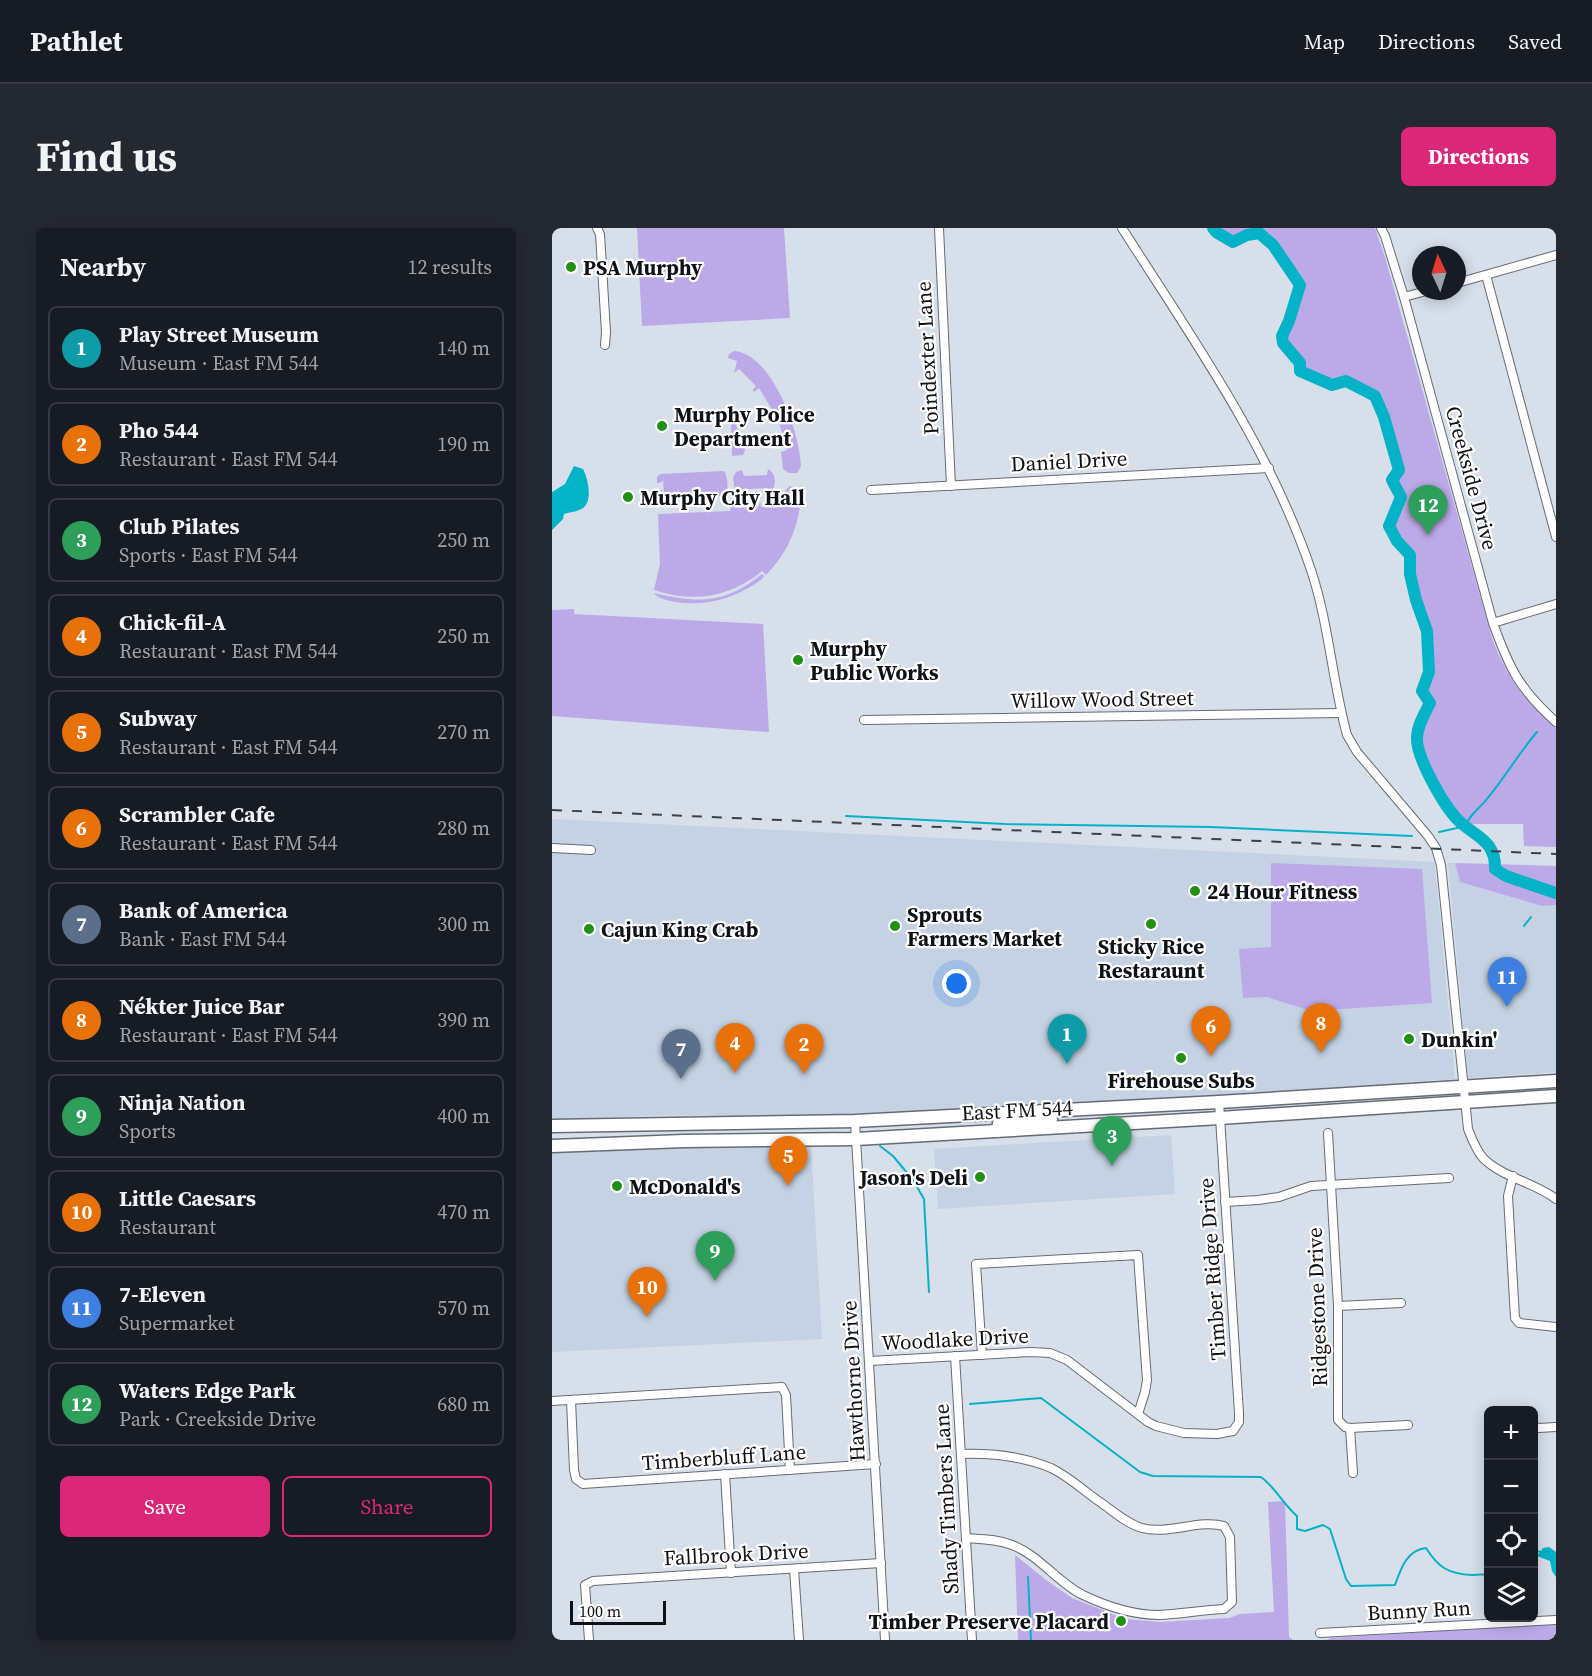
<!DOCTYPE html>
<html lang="en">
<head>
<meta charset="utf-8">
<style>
	body { margin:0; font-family:"Source Serif 4",serif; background:#242831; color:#f1f3f6 }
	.controls { position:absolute; right:18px; bottom:18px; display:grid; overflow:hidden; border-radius:9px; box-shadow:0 3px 15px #0003 }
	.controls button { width:54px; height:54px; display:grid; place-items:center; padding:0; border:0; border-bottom:2px solid #363941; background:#171b24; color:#f1f3f6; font:30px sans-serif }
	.compass { position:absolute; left:860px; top:18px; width:54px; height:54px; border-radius:50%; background:#171b24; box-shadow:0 3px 15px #0003; rotate:356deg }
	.scale { position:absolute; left:18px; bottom:15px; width:96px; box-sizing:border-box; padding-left:6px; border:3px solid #0e1115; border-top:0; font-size:16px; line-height:21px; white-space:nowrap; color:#0e1115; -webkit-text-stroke:4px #fff; paint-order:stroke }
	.you { position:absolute; left:405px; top:756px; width:21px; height:21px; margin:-15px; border:4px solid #fff; border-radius:50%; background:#1a73e8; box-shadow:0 0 0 9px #1a73e833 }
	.badge { display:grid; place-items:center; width:39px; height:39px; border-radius:50%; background:#db2777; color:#fff; font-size:20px; font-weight:700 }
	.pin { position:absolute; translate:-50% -50px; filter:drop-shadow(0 2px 3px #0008) }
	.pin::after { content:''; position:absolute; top:32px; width:21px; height:18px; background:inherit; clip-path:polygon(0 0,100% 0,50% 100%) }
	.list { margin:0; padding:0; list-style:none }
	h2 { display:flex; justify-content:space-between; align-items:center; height:78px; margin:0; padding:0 24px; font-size:26px }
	h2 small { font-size:20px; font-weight:400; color:#9ea1a6 }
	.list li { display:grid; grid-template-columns:39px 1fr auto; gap:18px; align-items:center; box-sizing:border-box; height:84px; margin:0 12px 12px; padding:0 12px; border:2px solid #363941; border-radius:9px }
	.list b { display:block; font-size:22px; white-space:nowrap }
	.list p { margin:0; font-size:20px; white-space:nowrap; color:#9ea1a6 }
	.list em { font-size:20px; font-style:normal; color:#9ea1a6 }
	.actions { display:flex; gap:12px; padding:18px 24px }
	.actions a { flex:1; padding:14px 0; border:2px solid #db2777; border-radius:9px; text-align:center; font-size:21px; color:#db2777 }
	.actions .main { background:#db2777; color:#fff }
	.icon { flex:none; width:33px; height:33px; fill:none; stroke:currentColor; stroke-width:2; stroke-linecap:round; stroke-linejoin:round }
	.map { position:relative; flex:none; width:1004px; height:1412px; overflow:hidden; border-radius:9px }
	header { display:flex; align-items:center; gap:36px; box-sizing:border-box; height:84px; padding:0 30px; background:#171b24; border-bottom:2px solid #363941 }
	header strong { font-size:28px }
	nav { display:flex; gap:33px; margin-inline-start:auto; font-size:21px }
	.intro { display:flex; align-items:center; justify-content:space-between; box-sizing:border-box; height:144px; padding:0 36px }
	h1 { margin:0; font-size:42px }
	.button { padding:15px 27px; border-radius:9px; background:#db2777; color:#fff; font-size:21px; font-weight:700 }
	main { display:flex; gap:36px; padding:0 36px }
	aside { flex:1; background:#171b24; border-radius:9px; box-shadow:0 3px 15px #0003 }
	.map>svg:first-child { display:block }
</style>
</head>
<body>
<header>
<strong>Pathlet</strong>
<nav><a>Map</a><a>Directions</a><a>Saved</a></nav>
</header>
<div class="intro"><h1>Find us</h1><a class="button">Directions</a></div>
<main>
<aside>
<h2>Nearby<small>12 results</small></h2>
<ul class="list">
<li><span class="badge" style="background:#0f9aa8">1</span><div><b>Play Street Museum</b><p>Museum · East FM 544</p></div><em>140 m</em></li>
<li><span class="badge" style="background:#e8710a">2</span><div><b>Pho 544</b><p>Restaurant · East FM 544</p></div><em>190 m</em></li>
<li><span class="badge" style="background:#2e9e5b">3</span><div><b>Club Pilates</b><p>Sports · East FM 544</p></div><em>250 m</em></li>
<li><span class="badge" style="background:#e8710a">4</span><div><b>Chick-fil-A</b><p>Restaurant · East FM 544</p></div><em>250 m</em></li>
<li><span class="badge" style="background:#e8710a">5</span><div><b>Subway</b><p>Restaurant · East FM 544</p></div><em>270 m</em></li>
<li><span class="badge" style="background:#e8710a">6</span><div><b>Scrambler Cafe</b><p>Restaurant · East FM 544</p></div><em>280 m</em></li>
<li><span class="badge" style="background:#5c6f8a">7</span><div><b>Bank of America</b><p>Bank · East FM 544</p></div><em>300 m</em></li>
<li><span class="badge" style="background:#e8710a">8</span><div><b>Nékter Juice Bar</b><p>Restaurant · East FM 544</p></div><em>390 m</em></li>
<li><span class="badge" style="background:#2e9e5b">9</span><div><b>Ninja Nation</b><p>Sports</p></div><em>400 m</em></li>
<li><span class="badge" style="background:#e8710a">10</span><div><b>Little Caesars</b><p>Restaurant</p></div><em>470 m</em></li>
<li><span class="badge" style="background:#3f7fe0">11</span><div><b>7-Eleven</b><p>Supermarket</p></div><em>570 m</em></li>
<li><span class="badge" style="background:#2e9e5b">12</span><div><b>Waters Edge Park</b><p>Park · Creekside Drive</p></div><em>680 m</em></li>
</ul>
<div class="actions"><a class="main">Save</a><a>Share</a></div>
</aside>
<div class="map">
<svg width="1004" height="1412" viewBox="0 0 1004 1412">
	<rect width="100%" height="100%" fill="#d6dfea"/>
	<!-- built -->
	<g fill="#c4d2e3">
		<path d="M0,591L883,634L903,851L666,867L233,889L112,887L0,892Z"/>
		<path d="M896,635H903L908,654L990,678L1004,677V844L916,850Z"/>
		<path d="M619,907L623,966L386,981L382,921Z"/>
		<path d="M259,918L270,1111L0,1124V924H50L54,920Z"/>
	</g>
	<!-- green -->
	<g fill="#bca9e8">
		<path d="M85,0H232L238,90L90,98Z"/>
		<path d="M661,0H823L833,29L940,410C953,446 974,476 1004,500V619L972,618L971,596H911L905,591L878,550L867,523L865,510L878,475L870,463L877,444L875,402L864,372L858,346L857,327L845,313L837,298L849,269L840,252L847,242L832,189L823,168L795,154L780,157L748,143V135L731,115L730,108L737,93L748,57L721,17L707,5L695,7L681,14L664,4Z"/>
		<path d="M182,123C221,126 248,206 249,238L245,245H237L231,241L229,224L235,222L226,191L220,192L224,188L207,160L202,164L201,162L204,158L187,141L182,145L185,133L176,130L177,126Z"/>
		<path d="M181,189L193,222L191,227L180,228L179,194Z"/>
		<path d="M216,241C224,245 225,257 219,264L216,265L215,260L192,261L191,267L183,263L181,250L184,244L190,242L192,248L215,247Z"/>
		<path d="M172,243C176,249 177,263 173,268L109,271L106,269L105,262H110L112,266L111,251L110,254L105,255V249L108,246Z"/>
		<path d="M238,258L245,260L249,266C248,296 236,325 214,347L210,343C177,370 141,375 102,362L108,336L106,286L178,283L180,275L183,280L206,279L208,274L209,279L232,278V264Z"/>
		<path d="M210,346L212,348L210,351C185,370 154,379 123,374C115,372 106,371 102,365C145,375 172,377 210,346Z"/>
		<path d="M22,381V386L211,396L217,504L0,488V382Z"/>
		<path d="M719,635L870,641L880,775L759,783L715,769L691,770L687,721L719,719Z"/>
		<path d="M903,635L1004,638V677L990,678L908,654Z"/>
		<path d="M733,1273L737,1409L741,1412H466L463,1327L494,1352L520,1370L573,1391L608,1394L677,1390L688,1386L722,1384L716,1274Z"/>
		<path d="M1004,1396V1412H775L778,1410Z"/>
	</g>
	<!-- water -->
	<g fill="#04b3c7">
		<path d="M22,238L31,241C36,250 41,273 31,280C25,284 18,284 12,286L11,291L0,302V264L13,256Z"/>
		<path d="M997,1319L1004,1324V1349L1000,1343L998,1333L985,1328L991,1320Z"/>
	</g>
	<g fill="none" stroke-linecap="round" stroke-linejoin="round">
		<!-- stream -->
		<g stroke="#04b3c7" stroke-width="2">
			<path d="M294,588L453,596L659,599L860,608"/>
			<path d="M887,604L914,598C916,588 927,581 934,572C952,551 966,526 985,504"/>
			<path d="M972,698L979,689"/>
			<path d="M328,918L341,928L361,952L372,971L377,1064"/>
			<path d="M418,1176L489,1170L588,1244L601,1248L709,1249C724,1260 731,1276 745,1288V1301L753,1303L771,1297L778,1301L794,1351L799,1358L843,1357C849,1340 855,1322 874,1320C886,1339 896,1346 920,1347C925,1347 929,1346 935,1347L936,1359"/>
			<path d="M981,1326L985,1323L989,1324"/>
			<path d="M476,1349L479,1412"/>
		</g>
		<!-- river -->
		<path stroke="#04b3c7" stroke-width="12" d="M661,0L664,4L681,14L695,7L707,5L721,17L748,57L737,93L730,108L731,115L748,135V143L780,157L794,153L823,168L832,189L847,242L840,252L849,269L837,298L845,313L858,327V346L864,372L875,403L877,444L870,463L878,475C873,485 865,498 865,510C864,529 892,578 906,592C923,609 944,612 943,641L954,648L1004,665"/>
		<defs>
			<g id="street">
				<path d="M45,0L48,6L54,104L53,117"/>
				<path d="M387,0L399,258"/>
				<path d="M570,0C640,110 717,218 759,342C777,396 780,452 795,507L805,524L876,608L884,620L889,637L916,901C920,911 924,922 931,930C951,950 982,954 1004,971"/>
				<path d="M829,0L833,8L852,69L941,395C957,440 968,462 1004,494"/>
				<path d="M934,47L1004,309"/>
				<path d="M905,55L1004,27"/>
				<path d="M852,69L874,63"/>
				<path d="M319,262L717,240"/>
				<path d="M941,395L1004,376"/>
				<path d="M312,492L789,485"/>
				<path d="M0,620L39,622"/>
				<path d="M303,893L333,1412"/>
				<path d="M776,905L786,1078V1192L793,1199L798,1200L856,1197"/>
				<path d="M961,948L956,968L963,1090L967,1095L1004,1099"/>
				<path d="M673,974L706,972L727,969L759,958L897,950"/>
				<path d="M786,1078L849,1075"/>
				<path d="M430,1127L424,1036L586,1027L595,1152L593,1164L586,1186"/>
				<path d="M403,1128L420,1412"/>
				<path d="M318,1133L479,1124L498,1125L515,1132L596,1194L604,1198L632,1205L665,1206L681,1203L687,1194V1185L667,874"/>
				<path d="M19,1172L22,1242L24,1251L31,1256L324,1236"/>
				<path d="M0,1173L230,1159L234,1167L238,1242"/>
				<path d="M981,1198L987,1200L1004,1199"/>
				<path d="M798,1200L801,1245"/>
				<path d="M409,1226C440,1225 470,1228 499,1240C516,1248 532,1263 548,1274C561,1283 575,1296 590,1300C616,1307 648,1291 672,1298L678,1309L680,1374L672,1381C650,1382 629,1386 607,1387C582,1387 554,1378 531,1367C506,1355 487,1327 460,1317C445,1311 429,1311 414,1310"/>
				<path d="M173,1246L179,1345"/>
				<path d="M242,1341L247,1412"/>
				<path d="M768,1405L1004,1392"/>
				<path d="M37,1412L33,1357L41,1353L329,1335"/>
			</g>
			<g id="primary">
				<path d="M0,898L303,893L667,874L1004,853"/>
				<path d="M446,902L447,895L499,891"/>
				<path d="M0,918L132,913L304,911L668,890L1004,868"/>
			</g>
		</defs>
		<!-- street casing -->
		<use href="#street" stroke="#656c76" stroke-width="10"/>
		<!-- primary casing -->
		<use href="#primary" stroke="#656c76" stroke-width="15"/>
		<!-- street -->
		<use href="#street" stroke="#fff" stroke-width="8"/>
		<!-- primary -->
		<use href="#primary" stroke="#fff" stroke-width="12"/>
		<!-- rail -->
		<path stroke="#3d4147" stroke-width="2" stroke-dasharray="10 10" stroke-linecap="butt" d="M0,582L1004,626"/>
	</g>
	<!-- markers -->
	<g fill="#228f15" stroke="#fff" stroke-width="2">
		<circle cx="19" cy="39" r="6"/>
		<circle cx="110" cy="198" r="6"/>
		<circle cx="76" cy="269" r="6"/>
		<circle cx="246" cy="432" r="6"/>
		<circle cx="643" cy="663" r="6"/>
		<circle cx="599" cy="696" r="6"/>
		<circle cx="343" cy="698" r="6"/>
		<circle cx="37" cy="701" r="6"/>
		<circle cx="857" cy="811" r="6"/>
		<circle cx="629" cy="830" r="6"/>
		<circle cx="428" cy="949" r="6"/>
		<circle cx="65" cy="958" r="6"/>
		<circle cx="569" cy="1393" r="6"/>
	</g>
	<g text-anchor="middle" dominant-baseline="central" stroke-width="4.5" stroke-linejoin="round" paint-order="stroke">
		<!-- poi labels -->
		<g font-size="21" font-weight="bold" fill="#0e1115" stroke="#fff" text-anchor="start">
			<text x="31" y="39">PSA Murphy</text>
			<text x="122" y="186">Murphy Police<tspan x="122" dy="24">Department</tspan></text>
			<text x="88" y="269">Murphy City Hall</text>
			<text x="258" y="420">Murphy<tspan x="258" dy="24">Public Works</tspan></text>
			<text x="655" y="663">24 Hour Fitness</text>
			<text x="355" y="686">Sprouts<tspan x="355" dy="24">Farmers Market</tspan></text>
			<text x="49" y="701">Cajun King Crab</text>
			<text x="599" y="718" text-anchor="middle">Sticky Rice<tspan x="599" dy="24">Restaraunt</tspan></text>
			<text x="869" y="811">Dunkin'</text>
			<text x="629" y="852" text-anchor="middle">Firehouse Subs</text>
			<text x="416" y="949" text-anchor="end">Jason's Deli</text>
			<text x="77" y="958">McDonald's</text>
			<text x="557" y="1393" text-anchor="end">Timber Preserve Placard</text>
		</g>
		<!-- street labels -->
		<g font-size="21" fill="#0e1115" stroke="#fff">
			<text transform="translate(375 130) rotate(-93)">Poindexter Lane</text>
			<text transform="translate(517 233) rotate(-3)">Daniel Drive</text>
			<text transform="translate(920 250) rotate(75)">Creekside Drive</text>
			<text transform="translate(550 471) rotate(-1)">Willow Wood Street</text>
			<text transform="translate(465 882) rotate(-3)">East FM 544</text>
			<text transform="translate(660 1041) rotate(-94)">Timber Ridge Drive</text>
			<text transform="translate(765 1079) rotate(-92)">Ridgestone Drive</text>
			<text transform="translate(403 1111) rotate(-3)">Woodlake Drive</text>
			<text transform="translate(301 1153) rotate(-93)">Hawthorne Drive</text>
			<text transform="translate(172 1229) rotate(-4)">Timberbluff Lane</text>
			<text transform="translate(394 1271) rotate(-93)">Shady Timbers Lane</text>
			<text transform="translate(184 1326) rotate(-3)">Fallbrook Drive</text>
			<text transform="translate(867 1382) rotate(-3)">Bunny Run</text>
		</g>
	</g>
</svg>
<div class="controls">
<button>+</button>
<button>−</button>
<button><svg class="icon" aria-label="locate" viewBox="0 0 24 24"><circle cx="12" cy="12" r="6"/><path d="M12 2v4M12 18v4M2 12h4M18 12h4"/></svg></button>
<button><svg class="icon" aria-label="layers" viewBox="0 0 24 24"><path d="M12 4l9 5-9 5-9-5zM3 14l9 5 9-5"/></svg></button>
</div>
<svg class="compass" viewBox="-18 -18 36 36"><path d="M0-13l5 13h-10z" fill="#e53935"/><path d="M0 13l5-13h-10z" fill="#9ea1a6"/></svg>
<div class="scale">100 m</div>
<div class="you"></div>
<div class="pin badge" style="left:515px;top:836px;background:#0f9aa8">1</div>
<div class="pin badge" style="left:252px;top:846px;background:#e8710a">2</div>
<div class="pin badge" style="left:560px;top:938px;background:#2e9e5b">3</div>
<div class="pin badge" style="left:183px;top:845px;background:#e8710a">4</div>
<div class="pin badge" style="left:236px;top:958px;background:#e8710a">5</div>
<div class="pin badge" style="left:659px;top:828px;background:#e8710a">6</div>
<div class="pin badge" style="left:129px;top:851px;background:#5c6f8a">7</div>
<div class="pin badge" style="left:769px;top:825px;background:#e8710a">8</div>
<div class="pin badge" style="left:163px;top:1053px;background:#2e9e5b">9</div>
<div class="pin badge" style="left:95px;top:1089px;background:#e8710a">10</div>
<div class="pin badge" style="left:955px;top:779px;background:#3f7fe0">11</div>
<div class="pin badge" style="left:876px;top:307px;background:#2e9e5b">12</div>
</div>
</main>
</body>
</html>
